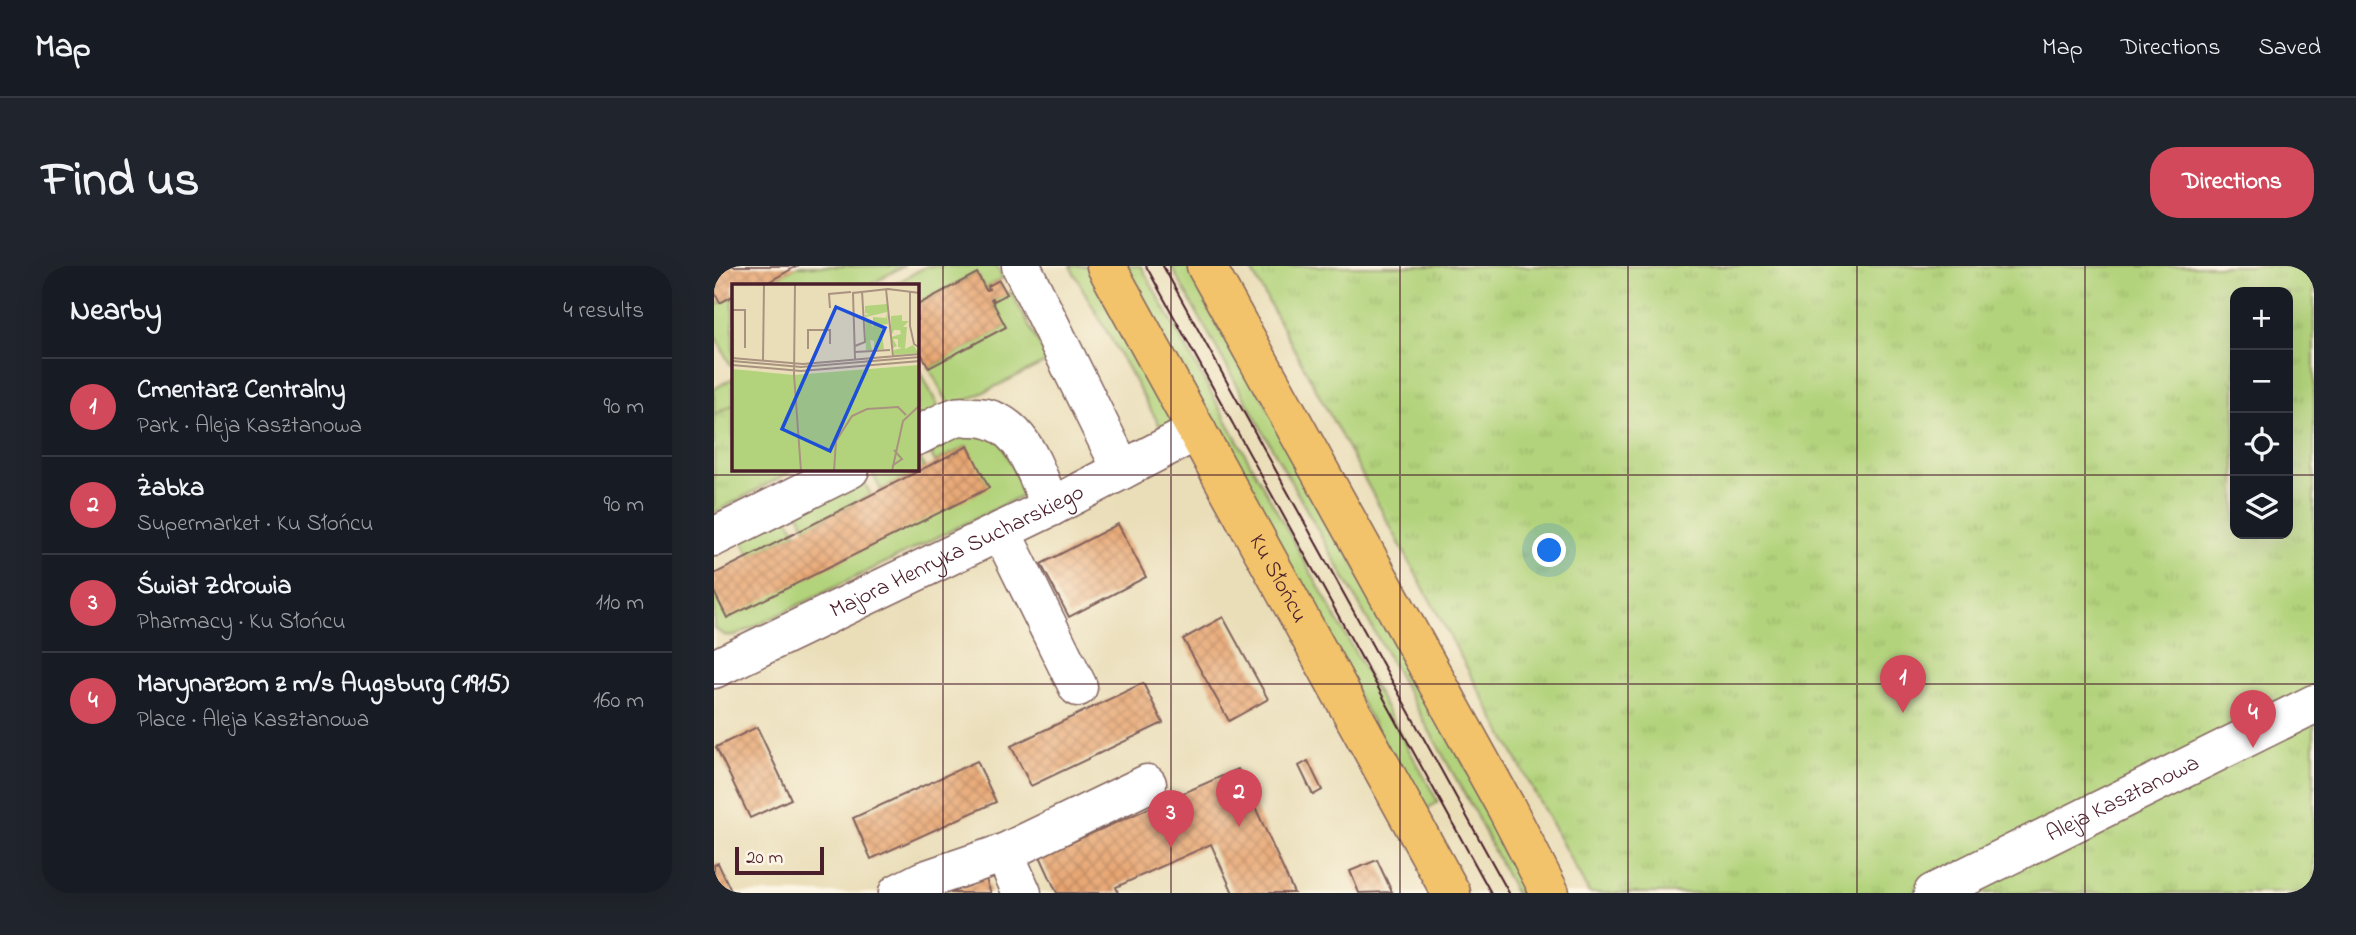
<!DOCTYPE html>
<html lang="en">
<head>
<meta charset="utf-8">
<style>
	body { margin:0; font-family:"Indie Flower",sans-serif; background:#20242c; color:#f1f3f6 }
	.controls { position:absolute; right:21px; top:21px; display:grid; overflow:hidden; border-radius:14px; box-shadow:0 7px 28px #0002 }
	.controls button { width:63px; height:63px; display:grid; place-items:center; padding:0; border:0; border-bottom:2px solid #363941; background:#171b24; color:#f1f3f6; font:35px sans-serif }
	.scale { position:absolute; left:21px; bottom:18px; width:89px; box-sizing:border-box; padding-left:7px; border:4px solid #4a1f2b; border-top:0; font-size:19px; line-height:24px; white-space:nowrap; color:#4a1f2b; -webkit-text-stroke:5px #fcf5e5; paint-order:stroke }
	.you { position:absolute; left:836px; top:285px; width:24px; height:24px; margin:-18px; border:5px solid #fff; border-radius:50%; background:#1a73e8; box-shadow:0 0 0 10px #1a73e833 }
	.badge { display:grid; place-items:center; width:46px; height:46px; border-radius:50%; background:#d1495b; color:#fff; font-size:23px; font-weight:700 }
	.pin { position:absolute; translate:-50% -58px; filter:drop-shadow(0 2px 4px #0008) }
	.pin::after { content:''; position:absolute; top:37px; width:24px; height:21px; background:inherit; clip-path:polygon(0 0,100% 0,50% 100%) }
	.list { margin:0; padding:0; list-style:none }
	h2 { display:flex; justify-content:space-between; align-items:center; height:91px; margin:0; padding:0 28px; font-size:30px }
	h2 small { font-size:23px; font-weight:400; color:#9ea1a6 }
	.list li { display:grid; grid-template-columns:46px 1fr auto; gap:21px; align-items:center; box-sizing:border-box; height:98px; padding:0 28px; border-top:2px solid #363941 }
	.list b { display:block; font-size:26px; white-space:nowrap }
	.list p { margin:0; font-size:23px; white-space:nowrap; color:#9ea1a6 }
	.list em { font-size:23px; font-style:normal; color:#9ea1a6 }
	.icon { flex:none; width:38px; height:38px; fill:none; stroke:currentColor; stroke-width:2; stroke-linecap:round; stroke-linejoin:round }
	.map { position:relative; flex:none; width:1600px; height:627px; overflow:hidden; border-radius:28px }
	header { display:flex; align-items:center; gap:42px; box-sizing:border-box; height:98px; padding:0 35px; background:#171b24; border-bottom:2px solid #363941 }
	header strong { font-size:33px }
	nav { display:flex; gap:38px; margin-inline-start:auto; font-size:24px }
	.intro { display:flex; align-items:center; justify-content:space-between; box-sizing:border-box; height:168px; padding:0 42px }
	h1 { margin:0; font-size:49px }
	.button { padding:18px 32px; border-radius:28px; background:#d1495b; color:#fff; font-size:24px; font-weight:700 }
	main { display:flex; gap:42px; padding:0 42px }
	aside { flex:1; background:#171b24; border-radius:28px; box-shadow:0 7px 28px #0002 }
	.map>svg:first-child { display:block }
</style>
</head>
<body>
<header>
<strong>Map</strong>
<nav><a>Map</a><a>Directions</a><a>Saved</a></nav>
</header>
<div class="intro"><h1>Find us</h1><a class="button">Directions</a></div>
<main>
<aside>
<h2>Nearby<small>4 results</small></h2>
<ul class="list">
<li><span class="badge">1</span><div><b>Cmentarz Centralny</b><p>Park · Aleja Kasztanowa</p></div><em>90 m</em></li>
<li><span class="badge">2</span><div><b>Żabka</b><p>Supermarket · Ku Słońcu</p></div><em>90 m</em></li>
<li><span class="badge">3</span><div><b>Świat Zdrowia</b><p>Pharmacy · Ku Słońcu</p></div><em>110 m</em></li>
<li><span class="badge">4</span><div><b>Marynarzom z m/s Augsburg (1915)</b><p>Place · Aleja Kasztanowa</p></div><em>160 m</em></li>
</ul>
</aside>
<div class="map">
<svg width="1600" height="627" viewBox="0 0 1600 627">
	<defs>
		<pattern id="park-tufts" width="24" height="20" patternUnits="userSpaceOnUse" patternTransform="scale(1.75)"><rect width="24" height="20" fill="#b2d37b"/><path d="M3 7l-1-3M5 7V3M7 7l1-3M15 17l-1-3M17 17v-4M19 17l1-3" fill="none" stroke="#9bb56a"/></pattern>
		<pattern id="building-cross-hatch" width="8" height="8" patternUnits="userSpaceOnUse" patternTransform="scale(1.75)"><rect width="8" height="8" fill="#e7a46f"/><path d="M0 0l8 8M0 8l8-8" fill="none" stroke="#bd855b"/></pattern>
	</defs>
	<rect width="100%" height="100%" fill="#fcf5e5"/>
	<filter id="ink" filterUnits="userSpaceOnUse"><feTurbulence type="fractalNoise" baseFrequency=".0143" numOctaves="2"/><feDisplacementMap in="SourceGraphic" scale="14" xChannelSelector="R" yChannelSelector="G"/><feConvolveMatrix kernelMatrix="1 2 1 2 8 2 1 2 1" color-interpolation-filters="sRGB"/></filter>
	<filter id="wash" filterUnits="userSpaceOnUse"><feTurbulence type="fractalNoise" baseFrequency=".00686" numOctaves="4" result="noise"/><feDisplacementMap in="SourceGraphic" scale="28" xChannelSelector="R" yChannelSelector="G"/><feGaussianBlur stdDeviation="1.57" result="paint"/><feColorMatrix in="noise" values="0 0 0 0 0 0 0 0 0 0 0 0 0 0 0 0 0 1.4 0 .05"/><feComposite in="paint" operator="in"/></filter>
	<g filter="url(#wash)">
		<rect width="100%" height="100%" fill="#eadeb9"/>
		<!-- green -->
		<g fill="#b2d37b" stroke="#7e7953" stroke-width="2">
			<path d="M83,0H189L156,19H49Z"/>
			<path d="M213,0H283L289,12L274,20L275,23L272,24L262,7L203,39V19H179Z"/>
			<path d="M356,0H375L459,153L451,169Z"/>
			<path d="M406,0H427L724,536L708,546Z"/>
			<path d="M457,0H476L821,627H801L760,545Z"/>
			<path d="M297,26L334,95L237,142L215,102L291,61L277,33L279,32L281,34Z"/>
			<path d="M19,30V99L17,100L0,68V40Z"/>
			<path d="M203,99L227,146L203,159Z"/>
			<path d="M19,112V139L0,149V123Z"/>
			<path d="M241,160L283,169L312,228L21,370L10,369L0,362V326L254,180L221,196L210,174Z"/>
			<path d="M203,187L211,202L167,224L156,203H203Z"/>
			<path d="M145,207L157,229L92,262L81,239Z"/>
			<path d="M70,243L82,267L36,290L24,266Z"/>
		</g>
		<!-- park -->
		<g fill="url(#park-tufts)" stroke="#7e7953" stroke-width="2" fill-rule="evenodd">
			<path d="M535,0H1600V627H875ZM1521,26H1574V268H1521Z"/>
			<path d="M19,139V203H82L0,247V149Z"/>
		</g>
		<g id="blocks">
			<!-- building -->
			<g fill="url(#building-cross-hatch)">
				<path d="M0,0H83L49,19H19V30L6,37L0,25Z"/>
				<path d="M263,7L272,24L275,23L274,20L285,14L293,28L280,35L279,32L277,33L292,61L215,102L203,79V39Z"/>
				<path d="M254,180L275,222L13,352L0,326V308Z"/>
				<path d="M404,258L432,311L355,351L327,298Z"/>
				<path d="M509,351L554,433L515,455L469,373Z"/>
				<path d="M429,417L449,457L317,520L297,480Z"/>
				<path d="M43,461L77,533L36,552L2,481Z"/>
				<path d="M263,495L282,536L157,593L139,552Z"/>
				<path d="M594,495L608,524L599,529L585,500Z"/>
				<path d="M524,503L580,627H519L497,578L402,621L404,627H343L326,590Z"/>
				<path d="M663,594L678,626L645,627L636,605Z"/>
				<path d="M4,597L18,627H0V599Z"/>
				<path d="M271,611L277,627H236L258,618Z"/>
			</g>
		</g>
	</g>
	<g filter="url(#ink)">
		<use href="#blocks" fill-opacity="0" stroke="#82625d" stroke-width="2"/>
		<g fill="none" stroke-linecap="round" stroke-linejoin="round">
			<defs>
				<g id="minor">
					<path d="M307,0L408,204"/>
					<path d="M203,170C216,164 229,155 242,151C247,149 252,151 258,151C308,150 320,204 337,241"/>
					<path d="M287,265L364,421"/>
					<path d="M0,271L136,203"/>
					<path id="s1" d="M0,403L337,241L483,165"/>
					<path d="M184,627L208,615L290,587"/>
					<path d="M308,627L290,587L433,518"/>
					<path id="s2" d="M1219,627L1600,438"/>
				</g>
				<g id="major">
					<path id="s3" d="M392,0L737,627"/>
					<path d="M492,0L793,543L836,627"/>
				</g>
			</defs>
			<!-- minor casing -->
			<use href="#minor" stroke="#82625d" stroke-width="41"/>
			<!-- major casing -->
			<use href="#major" stroke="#82625d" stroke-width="41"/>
			<!-- minor -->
			<use href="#minor" stroke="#fff" stroke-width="38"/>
			<!-- major -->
			<use href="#major" stroke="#f2c36a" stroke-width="38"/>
			<!-- tram -->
			<g stroke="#4a1f2b" stroke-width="2">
				<path d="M432,0L777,627"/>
				<path d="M449,0L795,627"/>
			</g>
		</g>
	</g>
	<!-- grid -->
	<path fill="none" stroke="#4a1f2b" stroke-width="2" stroke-opacity="0.55" d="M229,0V627M457,0V627M686,0V627M914,0V627M1143,0V627M1371,0V627M0,209H1521M1574,209H1600M0,418H1600"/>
	<g text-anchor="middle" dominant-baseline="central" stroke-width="6" stroke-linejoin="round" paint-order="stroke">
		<!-- street labels -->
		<g font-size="23" fill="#4a1f2b" stroke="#fcf5e5">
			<text stroke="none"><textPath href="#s1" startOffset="270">Majora Henryka Sucharskiego</textPath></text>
			<text stroke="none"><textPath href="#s3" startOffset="357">Ku Słońcu</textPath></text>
			<text stroke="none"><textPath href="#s2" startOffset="212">Aleja Kasztanowa</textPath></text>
		</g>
	</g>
	<!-- overview -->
	<g transform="translate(18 18)">
		<rect width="187" height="187" fill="#eadeb9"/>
		<path d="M155,20V28L134,33L141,43V33L154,34L155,29L156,40L149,41L152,65L142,66V57L138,56L140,66H134L133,31L138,30L133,29V22ZM170,31V37H177L171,43H175L173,65L181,61L187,69L162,71V66L170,64L166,63V55H161L165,62L161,64L159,53L169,50L168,46H162L159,52V32Z" fill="#b2d37b"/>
		<path d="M187,81V187H0V85L62,91Z" fill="#b2d37b"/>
		<path fill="none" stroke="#aa9280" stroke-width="2" d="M0,0L1,73M63,0L62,91L69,187M154,5L161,72M178,8V42L182,60L188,64M98,24L97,10L119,8M1,26H13V64M123,62L133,58L130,7M76,65V46H98V60M123,68L158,66M0,74L71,80L188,70M123,75L121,9L156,5L188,9M31,76L32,0M0,77L69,83L188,73M0,81L69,87L188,77M160,182L170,175L162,166M102,187L104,157L120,132L135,125L166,123L174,131M160,187L171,137L188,121"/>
		<path fill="#1d4ed8" fill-opacity="0.15" stroke="#1d4ed8" stroke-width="3.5" d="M104,23L153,44L98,167L50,145Z"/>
		<rect width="187" height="187" fill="none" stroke="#4a1f2b" stroke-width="3.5"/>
	</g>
</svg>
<div class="controls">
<button>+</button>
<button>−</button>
<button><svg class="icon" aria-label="locate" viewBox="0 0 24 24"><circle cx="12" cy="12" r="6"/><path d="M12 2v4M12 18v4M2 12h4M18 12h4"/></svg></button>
<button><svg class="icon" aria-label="layers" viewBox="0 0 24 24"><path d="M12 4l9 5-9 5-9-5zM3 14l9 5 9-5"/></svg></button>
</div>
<div class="scale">20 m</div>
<div class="you"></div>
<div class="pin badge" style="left:1189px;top:447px">1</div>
<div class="pin badge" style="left:525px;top:561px">2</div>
<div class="pin badge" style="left:457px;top:582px">3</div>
<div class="pin badge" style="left:1539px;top:482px">4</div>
</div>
</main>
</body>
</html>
